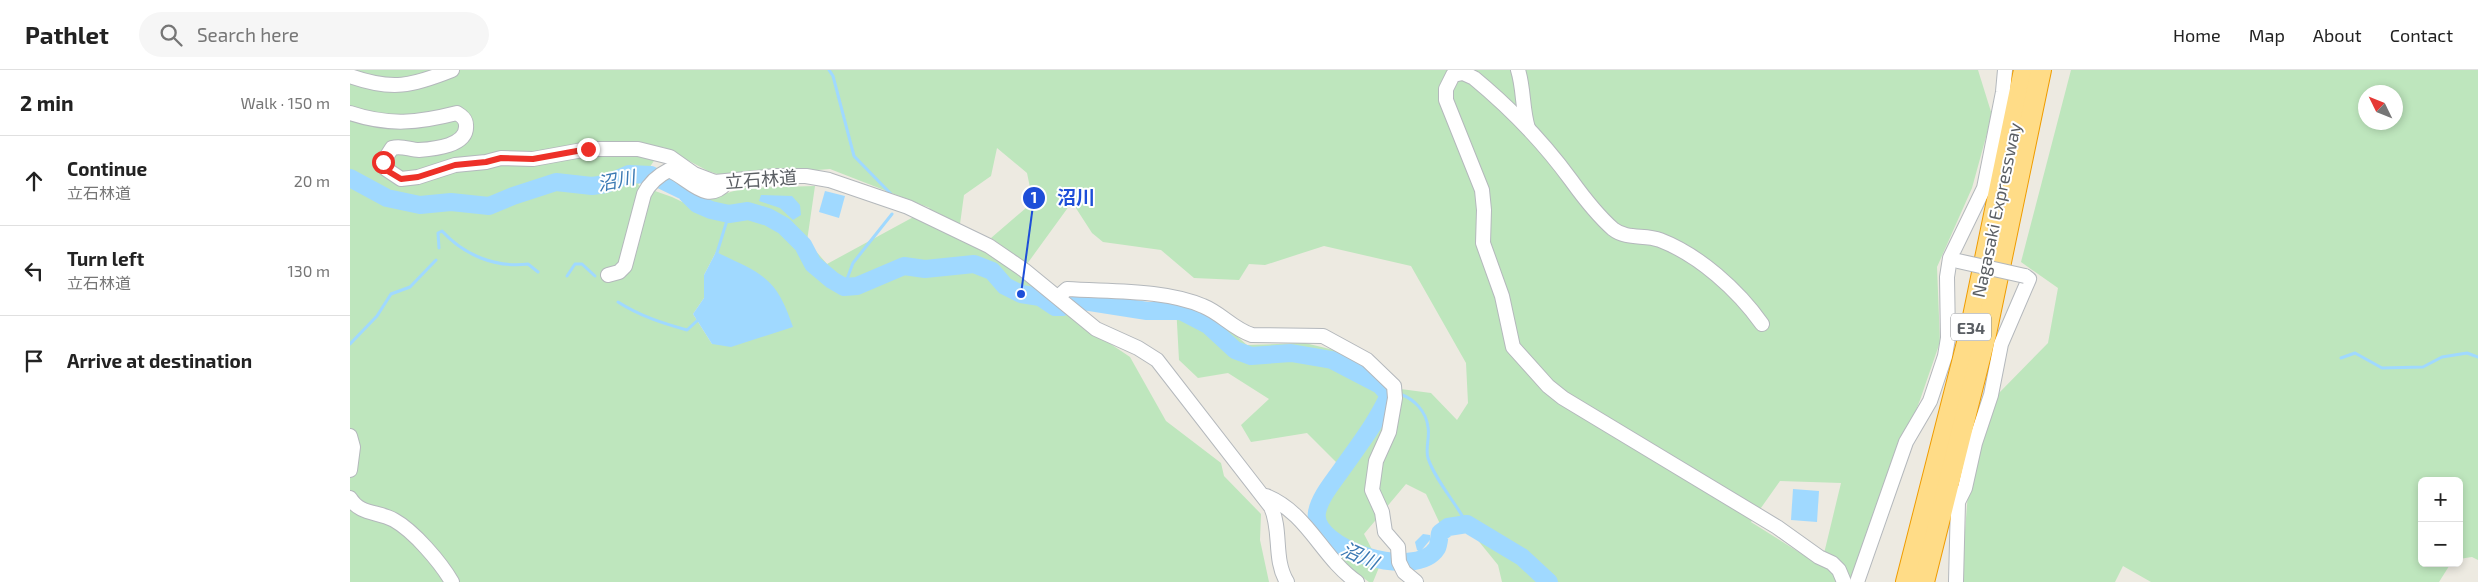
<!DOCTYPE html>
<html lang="en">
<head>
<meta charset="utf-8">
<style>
	body { margin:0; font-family:"Exo 2","Noto Sans JP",sans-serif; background:#f6f6f6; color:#222 }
	.controls { position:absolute; right:15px; bottom:15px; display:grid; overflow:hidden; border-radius:8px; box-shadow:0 2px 8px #0003 }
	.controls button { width:45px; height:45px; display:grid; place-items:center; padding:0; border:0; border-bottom:1px solid #e0e0e0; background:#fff; color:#222; font:25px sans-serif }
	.compass { position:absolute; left:2008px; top:15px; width:45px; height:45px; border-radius:50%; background:#fff; box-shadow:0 2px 8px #0003; rotate:313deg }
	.stop { position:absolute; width:15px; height:15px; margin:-11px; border:4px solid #ed3028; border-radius:50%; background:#fff }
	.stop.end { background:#ed3028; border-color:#fff; box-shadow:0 1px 5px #0008 }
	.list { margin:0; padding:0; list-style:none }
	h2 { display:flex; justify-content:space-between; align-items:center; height:65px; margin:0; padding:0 20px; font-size:21px }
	h2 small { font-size:16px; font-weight:400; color:#767676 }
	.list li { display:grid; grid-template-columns:32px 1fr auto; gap:15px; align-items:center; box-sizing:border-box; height:90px; padding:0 20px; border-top:1px solid #e0e0e0 }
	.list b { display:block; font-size:19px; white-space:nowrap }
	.list p { margin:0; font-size:16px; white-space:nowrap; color:#767676 }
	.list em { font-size:16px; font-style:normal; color:#767676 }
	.icon { flex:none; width:28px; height:28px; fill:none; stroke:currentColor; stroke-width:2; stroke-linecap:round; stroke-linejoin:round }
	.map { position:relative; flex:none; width:2128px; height:512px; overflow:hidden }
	header { display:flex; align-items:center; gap:30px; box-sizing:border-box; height:70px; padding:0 25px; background:#fff; border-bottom:1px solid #e0e0e0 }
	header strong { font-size:24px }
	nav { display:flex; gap:28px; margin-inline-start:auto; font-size:18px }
	.search { width:350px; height:45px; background:#f6f6f6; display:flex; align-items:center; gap:12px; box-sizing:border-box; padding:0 18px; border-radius:28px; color:#767676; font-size:19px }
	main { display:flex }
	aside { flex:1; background:#fff }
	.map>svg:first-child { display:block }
</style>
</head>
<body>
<header>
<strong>Pathlet</strong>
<div class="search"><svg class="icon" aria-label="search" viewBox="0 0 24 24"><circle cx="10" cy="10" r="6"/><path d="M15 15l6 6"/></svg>Search here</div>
<nav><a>Home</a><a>Map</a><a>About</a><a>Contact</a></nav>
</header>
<main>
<aside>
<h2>2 min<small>Walk · 150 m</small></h2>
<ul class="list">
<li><svg class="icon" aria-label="ahead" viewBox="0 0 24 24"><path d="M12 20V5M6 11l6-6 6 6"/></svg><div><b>Continue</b><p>立石林道</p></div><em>20 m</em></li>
<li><svg class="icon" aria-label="left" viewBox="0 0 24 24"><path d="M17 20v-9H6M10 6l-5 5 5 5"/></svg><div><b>Turn left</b><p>立石林道</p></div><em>130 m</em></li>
<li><svg class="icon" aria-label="arrive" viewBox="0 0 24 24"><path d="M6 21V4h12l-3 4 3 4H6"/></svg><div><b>Arrive at destination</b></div></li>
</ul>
</aside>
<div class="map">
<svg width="2128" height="512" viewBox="0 0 2128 512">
	<rect width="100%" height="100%" fill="#edeae1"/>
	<!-- green -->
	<g fill="#bee6bd" fill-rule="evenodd">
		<path d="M0,0H1628L1642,45L1622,118L1587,197L1590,272L1570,330L1500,512H1152L1148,495L1122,463L1091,456L1076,424L1056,414L1014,464L1030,495L1023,512H1019L989,490L964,461L996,402L957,363L901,372L891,355L919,329L878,303L848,308L829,290L826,235L868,250L897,275L955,273L988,281L1043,318L1081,323L1107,350L1118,333L1116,293L1061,196L974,176L915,195L899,194L889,210L844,208L811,180L753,172L742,163L722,132L677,194L641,168L683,132L677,103L647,78L641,106L614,125L610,154L716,244L780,287L816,351L871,393L874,406L911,444L910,470L919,512H0ZM313,77L358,101L377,107L480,99L580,138L477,194L457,171L465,116L394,118L357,129L370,150L322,127L288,115ZM366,182L362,274L343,244L354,228V205ZM1430,411L1491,413L1471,496L1401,452Z"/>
		<path d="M1721,0H2128V490L2122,487L2109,489V411H2072V493H2101L2089,512H1801L1773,496L1765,512H1611L1619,410L1648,324L1698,273L1708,218L1671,192ZM2016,22H2046V52H2016Z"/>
	</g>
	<!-- water -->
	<g fill="#a0d9ff">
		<path d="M475,121L495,126L489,148L469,142Z"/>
		<path d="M411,125L442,126L450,135L451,145L443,150L430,138L409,131Z"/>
		<path d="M366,182C412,204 426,206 443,257L381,277L362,274L343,244L354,228V205Z"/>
		<path d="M1443,419L1469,421L1467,452L1441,450Z"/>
		<path d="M1073,464L1080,465V470L1070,482L1067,480L1065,472Z"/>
	</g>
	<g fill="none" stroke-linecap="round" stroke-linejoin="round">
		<!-- stream -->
		<g stroke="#a0d9ff" stroke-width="3">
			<path d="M479,0L483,6L504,86L541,124"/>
			<path d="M89,178L88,163L92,161C114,185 145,198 178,194L188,202"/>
			<path d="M366,186L379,144"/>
			<path d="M217,206L225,194H232L245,206"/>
			<path d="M494,217L503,193L542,144"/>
			<path d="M268,232C290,246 312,253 337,260L349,249"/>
			<path d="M0,274L27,246L41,224L60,217L86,190"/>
			<path d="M1991,288L2005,283L2032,298L2073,297L2092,287L2117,283L2128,287"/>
			<path d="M1050,324C1064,329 1076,341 1078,357C1080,367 1075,379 1078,388C1085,410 1106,433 1117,454"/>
		</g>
		<!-- river -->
		<path stroke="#a0d9ff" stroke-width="18" d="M0,108L37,128L70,135L101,132L139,136L163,126L206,112L242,116L256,114L279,104L301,105L334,121L347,134L361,140L379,144L398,141L418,147L434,156L453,175L463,194L482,210L494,217L507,216L554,196L575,199L624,194L642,201L655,216L671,224L690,227L705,237H712L727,230L797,241H831L858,255L885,280L901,286L941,283L982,290L1030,315L1039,325C1027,352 1009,375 992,399C983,412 970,427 967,442C960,478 1066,512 1087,478C1089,474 1089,468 1090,463L1098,457L1117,454L1172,487L1199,512"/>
		<defs>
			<g id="minor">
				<path d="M1168,0C1174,19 1172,39 1178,58"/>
				<path d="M0,6C42,21 62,16 102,0"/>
				<path d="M0,43C39,56 68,53 107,43C112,46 116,49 116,55C118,76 84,79 69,80C60,80 52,75 42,78L33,92L36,99L51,109L68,107L105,95L136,92L151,88L183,89L238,79H288L320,87L344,104L365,112L426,106H456L479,110L558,137L639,176L674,200L746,259L788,278L807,290L921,437C932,461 923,489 937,512"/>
				<path d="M258,205L269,202L275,196L294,124C299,114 309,105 319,100C340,109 357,136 377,112"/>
				<path d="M708,227L717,219C759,222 814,219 853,236C871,243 883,259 902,265L973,266L1017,290L1044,316L1045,328L1039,362L1026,391L1022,420L1032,442L1035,462L1048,477L1049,492L1054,502L1066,512"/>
				<path d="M1412,254C1388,220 1349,185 1310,170C1295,164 1277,170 1263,159C1246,144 1234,128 1221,110C1194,73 1159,37 1124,8L1113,3L1103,5L1096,19V30L1132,120L1134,140L1133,173L1152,226L1163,277L1198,316L1213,328L1427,457L1469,487L1482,493L1489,500L1494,512"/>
				<path d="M0,366L3,377L0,400"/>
				<path d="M916,426C958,443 972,488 1007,512"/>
				<path d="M0,428C10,445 28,441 44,450C64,461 91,493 102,512"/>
				<path d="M1507,512L1556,372L1580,331L1595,286L1598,268L1597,207L1600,188L1634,118L1653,22L1655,0"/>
				<path d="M1606,512L1608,432L1615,418L1625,373L1641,325L1651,274L1679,209L1675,206"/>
			</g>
			<g id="highway">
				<path d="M1556,512L1620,261L1674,0"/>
				<path d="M1574,512L1636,264L1691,0"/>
			</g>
		</defs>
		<!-- minor casing -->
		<use href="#minor" stroke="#b4b8bc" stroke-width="16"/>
		<!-- highway casing -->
		<use href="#highway" stroke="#ef9c00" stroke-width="22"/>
		<!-- minor -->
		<use href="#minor" stroke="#fff" stroke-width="14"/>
		<!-- highway -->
		<use href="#highway" stroke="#ffdc87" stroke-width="20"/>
		<defs>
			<path id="minor-bridge" d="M1608,191L1675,206"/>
		</defs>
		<!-- minor-bridge casing -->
		<use href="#minor-bridge" stroke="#b4b8bc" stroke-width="16" stroke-linecap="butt"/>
		<!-- minor-bridge -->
		<use href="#minor-bridge" stroke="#fff" stroke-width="14"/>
	</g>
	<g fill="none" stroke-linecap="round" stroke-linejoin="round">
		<!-- route -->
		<path stroke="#ed3028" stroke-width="6" d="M33,92L36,100L51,109L68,107L105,95L136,92L151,88L183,89L238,79"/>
	</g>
	<g text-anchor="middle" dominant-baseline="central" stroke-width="4" stroke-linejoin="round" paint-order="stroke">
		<!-- shield labels -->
		<rect fill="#fff" stroke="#8c8e92" stroke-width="1" x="1601" y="243.5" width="40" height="27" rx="4"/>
		<g font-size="16" font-weight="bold" fill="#5a5e63">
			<text x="1621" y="257">E34</text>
		</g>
		<!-- street labels -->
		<g font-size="18" fill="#5a5e63" stroke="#fff">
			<text transform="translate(411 109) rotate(-4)">立石林道</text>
			<text transform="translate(1646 140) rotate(-78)">Nagasaki Expressway</text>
		</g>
		<!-- water labels -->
		<g font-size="19" font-style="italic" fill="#3b79b3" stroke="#fff">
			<text transform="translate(266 110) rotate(-11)">沼川</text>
			<text transform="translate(1010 485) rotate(25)">沼川</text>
		</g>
	</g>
	<!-- callouts -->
	<path fill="none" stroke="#1d4ed8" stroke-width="2" d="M671 224L684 128"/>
	<g fill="#1d4ed8" stroke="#fff" stroke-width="2">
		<circle cx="671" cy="224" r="5"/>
		<circle cx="684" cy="128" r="12"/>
	</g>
	<g font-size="15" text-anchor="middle" font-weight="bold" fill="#fff">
		<text x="684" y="133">1</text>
	</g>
	<g font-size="19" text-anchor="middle" font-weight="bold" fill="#1d4ed8" stroke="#fff" stroke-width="4" stroke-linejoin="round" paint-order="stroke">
		<text x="726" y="134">沼川</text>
	</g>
</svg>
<div class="controls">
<button>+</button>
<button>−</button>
</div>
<svg class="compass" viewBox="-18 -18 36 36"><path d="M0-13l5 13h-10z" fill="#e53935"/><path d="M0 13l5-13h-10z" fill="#767676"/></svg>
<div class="stop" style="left:33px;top:92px"></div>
<div class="stop end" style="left:238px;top:79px"></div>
</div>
</main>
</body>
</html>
